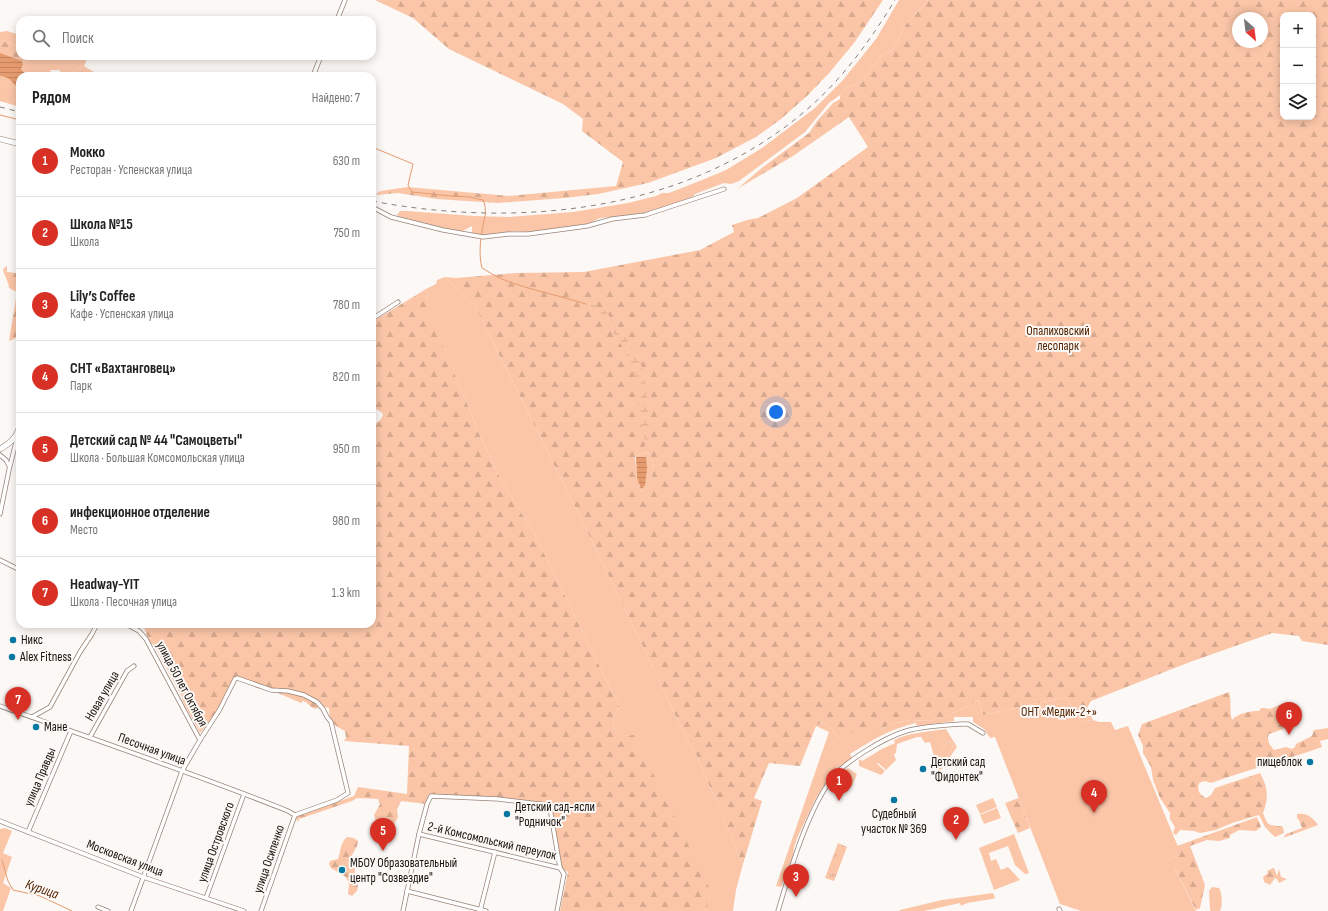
<!DOCTYPE html>
<html lang="ru">
<head>
<meta charset="utf-8">
<style>
	body { margin:0; font-family:"Sofia Sans Condensed",sans-serif; background:#f2f2f2; color:#222 }
	.controls { position:absolute; right:12px; top:12px; display:grid; overflow:hidden; border-radius:8px; box-shadow:0 2px 10px #0003 }
	.controls button { width:36px; height:36px; display:grid; place-items:center; padding:0; border:0; border-bottom:1px solid #e0e0e0; background:#fff; color:#222; font:20px sans-serif }
	.compass { position:absolute; left:1232px; top:12px; width:36px; height:36px; border-radius:50%; background:#fff; box-shadow:0 2px 10px #0003; rotate:152deg }
	.you { position:absolute; left:776px; top:412px; width:14px; height:14px; margin:-10px; border:3px solid #fff; border-radius:50%; background:#1a73e8; box-shadow:0 0 0 6px #1a73e833 }
	.badge { display:grid; place-items:center; width:26px; height:26px; border-radius:50%; background:#d93025; color:#fff; font-size:13px; font-weight:700 }
	.pin { position:absolute; translate:-50% -33px; filter:drop-shadow(0 1px 2px #0008) }
	.pin::after { content:''; position:absolute; top:21px; width:14px; height:12px; background:inherit; clip-path:polygon(0 0,100% 0,50% 100%) }
	.list { margin:0; padding:0; list-style:none }
	h2 { display:flex; justify-content:space-between; align-items:center; height:52px; margin:0; padding:0 16px; font-size:17px }
	h2 small { font-size:13px; font-weight:400; color:#767676 }
	.list li { display:grid; grid-template-columns:26px 1fr auto; gap:12px; align-items:center; box-sizing:border-box; height:72px; padding:0 16px; border-top:1px solid #e0e0e0 }
	.list b { display:block; font-size:15px; white-space:nowrap }
	.list p { margin:0; font-size:13px; white-space:nowrap; color:#767676 }
	.list em { font-size:13px; font-style:normal; color:#767676 }
	.icon { flex:none; width:22px; height:22px; fill:none; stroke:currentColor; stroke-width:2; stroke-linecap:round; stroke-linejoin:round }
	.map { position:relative; flex:none; width:1328px; height:911px; overflow:hidden }
	.search { position:absolute; background:#fff; box-shadow:0 2px 10px #0003; left:16px; top:16px; width:360px; height:44px; display:flex; align-items:center; gap:10px; box-sizing:border-box; padding:0 14px; border-radius:12px; color:#767676; font-size:15px }
	.panel { position:absolute; background:#fff; box-shadow:0 2px 10px #0003; left:16px; top:72px; width:360px; height:556px; border-radius:12px }
	.map>svg:first-child { display:block }
</style>
</head>
<body>
<div class="map">
<svg width="1328" height="911" viewBox="0 0 1328 911">
	<defs>
		<pattern id="forest-firs" width="22" height="20" patternUnits="userSpaceOnUse"><rect width="22" height="20" fill="#fbc6a8"/><path d="M5 1l3.5 6h-7zM16 11l3.5 6h-7z" fill="#d7a98f"/></pattern>
		<pattern id="wetland-marsh" width="20" height="14" patternUnits="userSpaceOnUse"><rect width="20" height="14" fill="#fbc6a8"/><path d="M1 5h8M5 5V1M11 12h8M15 12V8" fill="none" stroke="#d7a98f"/></pattern>
		<pattern id="park-tufts" width="24" height="20" patternUnits="userSpaceOnUse"><rect width="24" height="20" fill="#fbc6a8"/><path d="M3 7l-1-3M5 7V3M7 7l1-3M15 17l-1-3M17 17v-4M19 17l1-3" fill="none" stroke="#d7a98f"/></pattern>
		<pattern id="water-rules" width="6" height="5" patternUnits="userSpaceOnUse"><rect width="6" height="5" fill="#e69b6e"/><path d="M0 2.5h6" fill="none" stroke="#c5845e"/></pattern>
	</defs>
	<rect width="100%" height="100%" fill="#fcf8f5"/>
	<!-- green -->
	<g fill="#fbc6a8" fill-rule="evenodd">
		<path d="M899,0H928L906,24L893,49L880,57L861,82L847,87L840,95L829,103L805,132L739,181L731,184L724,183L695,194L692,198L643,214L600,218L588,224L564,228L526,232L516,231L483,236L472,233V226L461,232L449,230L403,219L397,215L400,211H407L473,216L509,217L573,212L628,203L656,196L662,193H669L707,178L726,170L762,148L815,108L843,80L876,39Z"/>
		<path d="M7,31L20,35V46L0,40V32Z"/>
		<path d="M29,56H86V62L84,66L75,70L68,76H65L59,70H51L48,76H27L21,69L23,65L22,61L25,62Z"/>
		<path d="M0,76L9,78L15,85L20,88V90H18V99L20,103V107L0,101Z"/>
		<path d="M445,277C455,287 466,295 475,306L589,535L647,655L687,740L695,752L732,838L742,865L743,864L736,890L733,911H706L710,896L634,735C631,735 626,736 623,736C610,731 611,716 620,708L535,535L500,478L478,432L471,413L457,380L424,311L428,300L426,289L436,284L437,280Z"/>
		<path d="M647,452C648,454 651,456 652,459C656,469 651,487 642,492L641,489L645,486L646,457H636L635,456Z"/>
		<path d="M147,636L153,640L162,651L170,667L177,671L183,679L181,690L186,702L193,699L199,706L206,726L200,733L182,700L183,699L154,645L150,642Z"/>
		<path d="M1066,697L1081,722L1093,720L1099,722H1111L1115,730L1128,726L1181,854L1170,859L1196,911H1081L1060,904L995,737L990,738L984,729L973,722V717H954V721L917,726L916,723C892,728 870,741 850,754L852,758L839,767L830,776L815,800L797,838L794,847L793,856L781,887L776,886L829,732L816,726L822,722L827,724L839,738L861,728L880,730L890,724L910,720L930,721L950,715L978,700L983,715Z"/>
		<path d="M946,729L957,747L936,777L935,773L938,771L930,742L925,743L921,737H917L897,744L896,753L894,754L896,760L886,770L878,763L877,764L885,771L881,775L859,766V760L860,759L862,761L882,749L895,743L894,740C911,732 928,732 946,729ZM947,741L953,744L952,748L940,767L937,765L940,754Z"/>
		<path d="M848,768L857,774L852,786L844,784L843,786L839,784L838,786L835,784L834,780Z"/>
		<path d="M993,798L997,807L980,814L976,805Z"/>
		<path d="M997,808L1001,818L984,824L980,815Z"/>
		<path d="M5,828L12,831L3,853L12,857L3,883L11,888L3,911H0V829Z"/>
		<path d="M1014,834L1029,873L1025,874L1015,865L1008,846L989,853L991,861L996,859L1001,870L1008,867L1020,880L994,890L979,848Z"/>
		<path d="M1212,887L1219,888C1222,893 1223,905 1220,911H1211L1210,910L1209,891Z"/>
		<path d="M993,893L995,898L992,899L967,903L961,906L960,903L924,911H899L900,910L942,900Z"/>
	</g>
	<!-- forest -->
	<g fill="url(#forest-firs)" fill-rule="evenodd">
		<path d="M375,0H883L854,43L830,72L808,95L781,119L756,137L716,158L648,183L598,194L564,198L498,203L436,199L398,193L376,195L378,192C387,189 397,189 407,187L509,196L616,186L623,162L582,131L583,119L563,104L449,49L413,18Z"/>
		<path d="M928,0H1328V645L1302,641L1299,636L1272,633L1190,662L1091,701L1087,708L1093,720L1081,722L1066,697L983,715L978,700L950,715L930,721L910,720L890,724L880,730L870,733L861,729L839,738L827,724L822,722L816,726L800,766L769,763L754,798L762,801L743,864L742,865L732,838L695,752L687,740L647,655L589,535L475,306C466,295 455,287 445,277L456,278L516,273L584,272L700,250L734,232L732,225L747,220L758,218L797,198L868,147L849,117L793,156L737,189L763,167L809,133L817,121L833,103L840,99V95L847,87L861,82L880,57L893,49L906,24ZM1283,15H1313V117H1283ZM1238,18H1262V42H1238ZM647,452C648,454 651,456 652,459C656,469 651,486 642,492L637,478L635,456Z"/>
		<path d="M0,40L20,46V56H29L25,62L2,55L0,53Z"/>
		<path d="M84,66L97,74L104,76H68L75,70Z"/>
		<path d="M20,251V336L9,341L17,292L9,288C9,282 4,276 3,269L7,266V272L16,273Z"/>
		<path d="M426,289L428,300L425,311L438,335L471,413L478,432L500,478L535,535L620,708C611,716 610,731 623,735C626,736 631,735 634,735L708,885L710,896L706,911H560L568,872L560,868L549,807L498,799L431,796L427,804L401,801L397,809L398,817L393,826L395,834L394,836L389,838L377,834L376,832L377,825L374,815L380,804L378,799L357,798L352,801L299,819L298,822L296,819L298,816L354,796L358,787L407,794L409,746L344,741L346,738L345,731C333,724 329,724 329,708L321,706L316,709C309,707 309,703 303,701L301,703L271,690L237,678L207,729L199,706L194,699L186,702L181,690L183,679L177,671L170,667L162,651L153,640L147,636L144,627L140,624H372V426C377,423 382,420 383,414L378,410L372,408V322Z"/>
		<path d="M1229,692C1232,702 1229,711 1232,720C1238,713 1250,711 1259,711L1261,708H1264L1270,709L1284,703C1290,708 1295,718 1291,726L1269,734C1266,739 1270,746 1274,750L1286,747L1292,749L1295,747L1296,744L1312,736L1314,730L1328,728V739L1320,741L1322,747C1285,760 1248,770 1211,783L1205,781L1199,783C1197,791 1199,794 1206,798L1211,795L1215,788L1260,773C1268,787 1269,798 1263,813C1269,830 1270,823 1283,827L1284,833L1275,837L1265,827L1259,815L1232,823L1216,830L1200,833L1194,831L1180,830L1176,835L1173,833L1175,827L1170,819V813L1160,798L1153,780L1151,767L1143,753V746L1138,735L1142,724Z"/>
		<path d="M1019,798L1030,828L1018,833L1005,803Z"/>
		<path d="M1297,814C1308,813 1312,817 1318,825L1283,838L1286,834L1302,828L1299,820L1297,818Z"/>
		<path d="M1257,817L1261,827L1256,831L1239,830L1230,835V838L1219,841L1207,840L1190,846L1205,885L1200,908L1196,910L1170,859L1180,854L1177,846Z"/>
		<path d="M347,837L354,838L358,841L357,846L351,857L355,869V879L358,886L357,891L352,896L348,894C348,891 349,887 349,884C348,875 337,872 331,868L329,864L330,861L338,859C341,851 340,843 347,837Z"/>
		<path d="M1273,868H1274L1277,876L1279,869L1281,877L1287,879L1279,883L1277,879L1275,878L1270,885L1264,882L1263,877L1268,873L1267,871Z"/>
	</g>
	<!-- wetland -->
	<path fill="url(#wetland-marsh)" d="M586,304C591,305 596,305 601,308C607,311 609,316 613,321C622,331 636,351 641,365C647,381 651,431 646,447L644,448C644,447 646,444 646,442C646,440 644,436 643,434C641,426 639,417 638,409C637,403 641,397 640,391C636,367 617,334 600,316C596,312 590,309 586,304Z"/>
	<!-- park -->
	<g fill="url(#park-tufts)">
		<path d="M947,741L953,744L952,748L940,767L937,765L940,754Z"/>
		<path d="M838,843L847,847L834,881L825,878Z"/>
	</g>
	<!-- water -->
	<g fill="url(#water-rules)">
		<path d="M0,53L22,61L23,65L21,69L27,76H20V88C10,84 14,78 0,76Z"/>
		<path d="M636,457H646L647,469L645,486L641,489L637,478Z"/>
	</g>
	<g fill="none" stroke-linecap="round" stroke-linejoin="round">
		<!-- stream -->
		<g stroke="#e69b6e" stroke-width="1">
			<path d="M20,94L19,97L20,98"/>
			<path d="M0,115L20,120"/>
			<path d="M372,147L413,164L408,185L412,192L451,196L470,197L483,200C488,211 484,219 482,231C480,242 479,257 482,268C489,272 495,276 502,279C529,290 558,295 586,304"/>
			<path d="M2,860L8,881L13,890L40,896L72,911"/>
		</g>
		<defs>
			<g id="street">
				<path d="M337,20L345,0"/>
				<path d="M313,76L321,56"/>
				<path d="M372,207L391,217L443,230L483,237L508,234H528L587,226L612,219L645,215L724,189"/>
				<path d="M372,319L398,302"/>
				<path d="M0,455L6,460L9,466"/>
				<path d="M0,514L9,470L18,434"/>
				<path d="M0,560L20,570"/>
				<path d="M126,624L139,631L146,639L200,740"/>
				<path d="M0,706C96,740 193,773 288,811L295,815"/>
				<path d="M32,717L50,707L80,652L92,634L97,624"/>
				<path d="M90,737L127,671L134,666"/>
				<path d="M0,821L143,877L244,911"/>
				<path d="M28,832L71,731"/>
				<path d="M419,834L560,868"/>
				<path d="M407,891L486,911"/>
				<path d="M206,898L244,794"/>
				<path d="M98,907L108,911"/>
				<path d="M1059,909L1060,911"/>
				<path d="M131,911L182,771L200,740L220,709L235,679L237,678L271,690L288,691L304,695L317,702L323,709L327,717L331,722L348,793L337,800L295,815"/>
				<path d="M261,911L295,815"/>
				<path d="M403,911L419,834L427,804L431,796L498,799L548,805L550,808L560,868L564,874L557,911"/>
				<path d="M480,911L495,852"/>
				<path d="M778,911C790,871 806,815 830,781C843,762 884,738 906,731C924,726 944,725 963,724H968L983,733"/>
			</g>
			<g id="secondary">
				<path d="M0,139L20,144"/>
				<path d="M0,449C11,443 17,437 20,425"/>
			</g>
		</defs>
		<!-- street casing -->
		<use href="#street" stroke="#988479" stroke-width="5"/>
		<!-- secondary casing -->
		<use href="#secondary" stroke="#988479" stroke-width="6"/>
		<!-- street -->
		<use href="#street" stroke="#fff" stroke-width="3.5"/>
		<!-- secondary -->
		<use href="#secondary" stroke="#fff" stroke-width="5"/>
		<!-- rail -->
		<g stroke="#86817d" stroke-width="1" stroke-dasharray="5 5" stroke-linecap="butt">
			<path d="M0,107L20,112"/>
			<path d="M372,201C519,229 686,212 804,112C841,81 870,41 895,0"/>
		</g>
	</g>
	<!-- markers -->
	<g fill="#0578a2" stroke="#fcf8f5" stroke-width="1.5">
		<circle cx="13" cy="640" r="4"/>
		<circle cx="12" cy="657" r="4"/>
		<circle cx="36" cy="727" r="4"/>
		<circle cx="1310" cy="762" r="4"/>
		<circle cx="923" cy="769" r="4"/>
		<circle cx="894" cy="800" r="4"/>
		<circle cx="507" cy="814" r="4"/>
		<circle cx="342" cy="870" r="4"/>
	</g>
	<g text-anchor="middle" dominant-baseline="central" stroke-width="4" stroke-linejoin="round" paint-order="stroke">
		<!-- park labels -->
		<g font-size="13" fill="#532401" stroke="#fcf8f5">
			<text x="1058" y="331">Опалиховский<tspan x="1058" dy="15">лесопарк</tspan></text>
			<text x="1059" y="712">ОНТ «Медик-2+»</text>
		</g>
		<!-- poi labels -->
		<g font-size="13" fill="#19120d" stroke="#fcf8f5" text-anchor="start">
			<text x="21" y="640">Никс</text>
			<text x="20" y="657">Alex Fitness</text>
			<text x="44" y="727">Мане</text>
			<text x="931" y="762">Детский сад<tspan x="931" dy="15">"Фидонтек"</tspan></text>
			<text x="1302" y="762" text-anchor="end">пищеблок</text>
			<text x="515" y="807">Детский сад-ясли<tspan x="515" dy="15">"Родничок"</tspan></text>
			<text x="894" y="814" text-anchor="middle">Судебный<tspan x="894" dy="15">участок № 369</tspan></text>
			<text x="350" y="863">МБОУ Образовательный<tspan x="350" dy="15">центр "Созвездие"</tspan></text>
		</g>
		<!-- street labels -->
		<g font-size="13" fill="#19120d" stroke="#fcf8f5">
			<text transform="translate(182 684) rotate(62)">улица 50 лет Октября</text>
			<text transform="translate(102 696) rotate(-60)">Новая улица</text>
			<text transform="translate(152 749) rotate(20)">Песочная улица</text>
			<text transform="translate(40 777) rotate(-67)">улица Правды</text>
			<text transform="translate(492 841) rotate(13)">2-й Комсомольский переулок</text>
			<text transform="translate(216 842) rotate(-70)">улица Островского</text>
			<text transform="translate(125 858) rotate(21)">Московская улица</text>
			<text transform="translate(269 859) rotate(-71)">улица Осипенко</text>
		</g>
		<!-- water labels -->
		<g font-size="14" font-style="italic" fill="#4f2100" stroke="#fcf8f5">
			<text transform="translate(42 889) rotate(19)">Курица</text>
		</g>
	</g>
</svg>
<div class="controls">
<button>+</button>
<button>−</button>
<button><svg class="icon" aria-label="layers" viewBox="0 0 24 24"><path d="M12 4l9 5-9 5-9-5zM3 14l9 5 9-5"/></svg></button>
</div>
<svg class="compass" viewBox="-18 -18 36 36"><path d="M0-13l5 13h-10z" fill="#e53935"/><path d="M0 13l5-13h-10z" fill="#767676"/></svg>
<div class="you"></div>
<div class="pin badge" style="left:839px;top:801px">1</div>
<div class="pin badge" style="left:956px;top:840px">2</div>
<div class="pin badge" style="left:796px;top:897px">3</div>
<div class="pin badge" style="left:1094px;top:813px">4</div>
<div class="pin badge" style="left:383px;top:851px">5</div>
<div class="pin badge" style="left:1289px;top:735px">6</div>
<div class="pin badge" style="left:18px;top:720px">7</div>
<div class="search"><svg class="icon" aria-label="search" viewBox="0 0 24 24"><circle cx="10" cy="10" r="6"/><path d="M15 15l6 6"/></svg>Поиск</div>
<section class="panel">
<h2>Рядом<small>Найдено: 7</small></h2>
<ul class="list">
<li><span class="badge">1</span><div><b>Мокко</b><p>Ресторан · Успенская улица</p></div><em>630 m</em></li>
<li><span class="badge">2</span><div><b>Школа №15</b><p>Школа</p></div><em>750 m</em></li>
<li><span class="badge">3</span><div><b>Lily’s Coffee</b><p>Кафе · Успенская улица</p></div><em>780 m</em></li>
<li><span class="badge">4</span><div><b>СНТ «Вахтанговец»</b><p>Парк</p></div><em>820 m</em></li>
<li><span class="badge">5</span><div><b>Детский сад № 44 &quot;Самоцветы&quot;</b><p>Школа · Большая Комсомольская улица</p></div><em>950 m</em></li>
<li><span class="badge">6</span><div><b>инфекционное отделение</b><p>Место</p></div><em>980 m</em></li>
<li><span class="badge">7</span><div><b>Headway-YIT</b><p>Школа · Песочная улица</p></div><em>1.3 km</em></li>
</ul>
</section>
</div>
</body>
</html>
